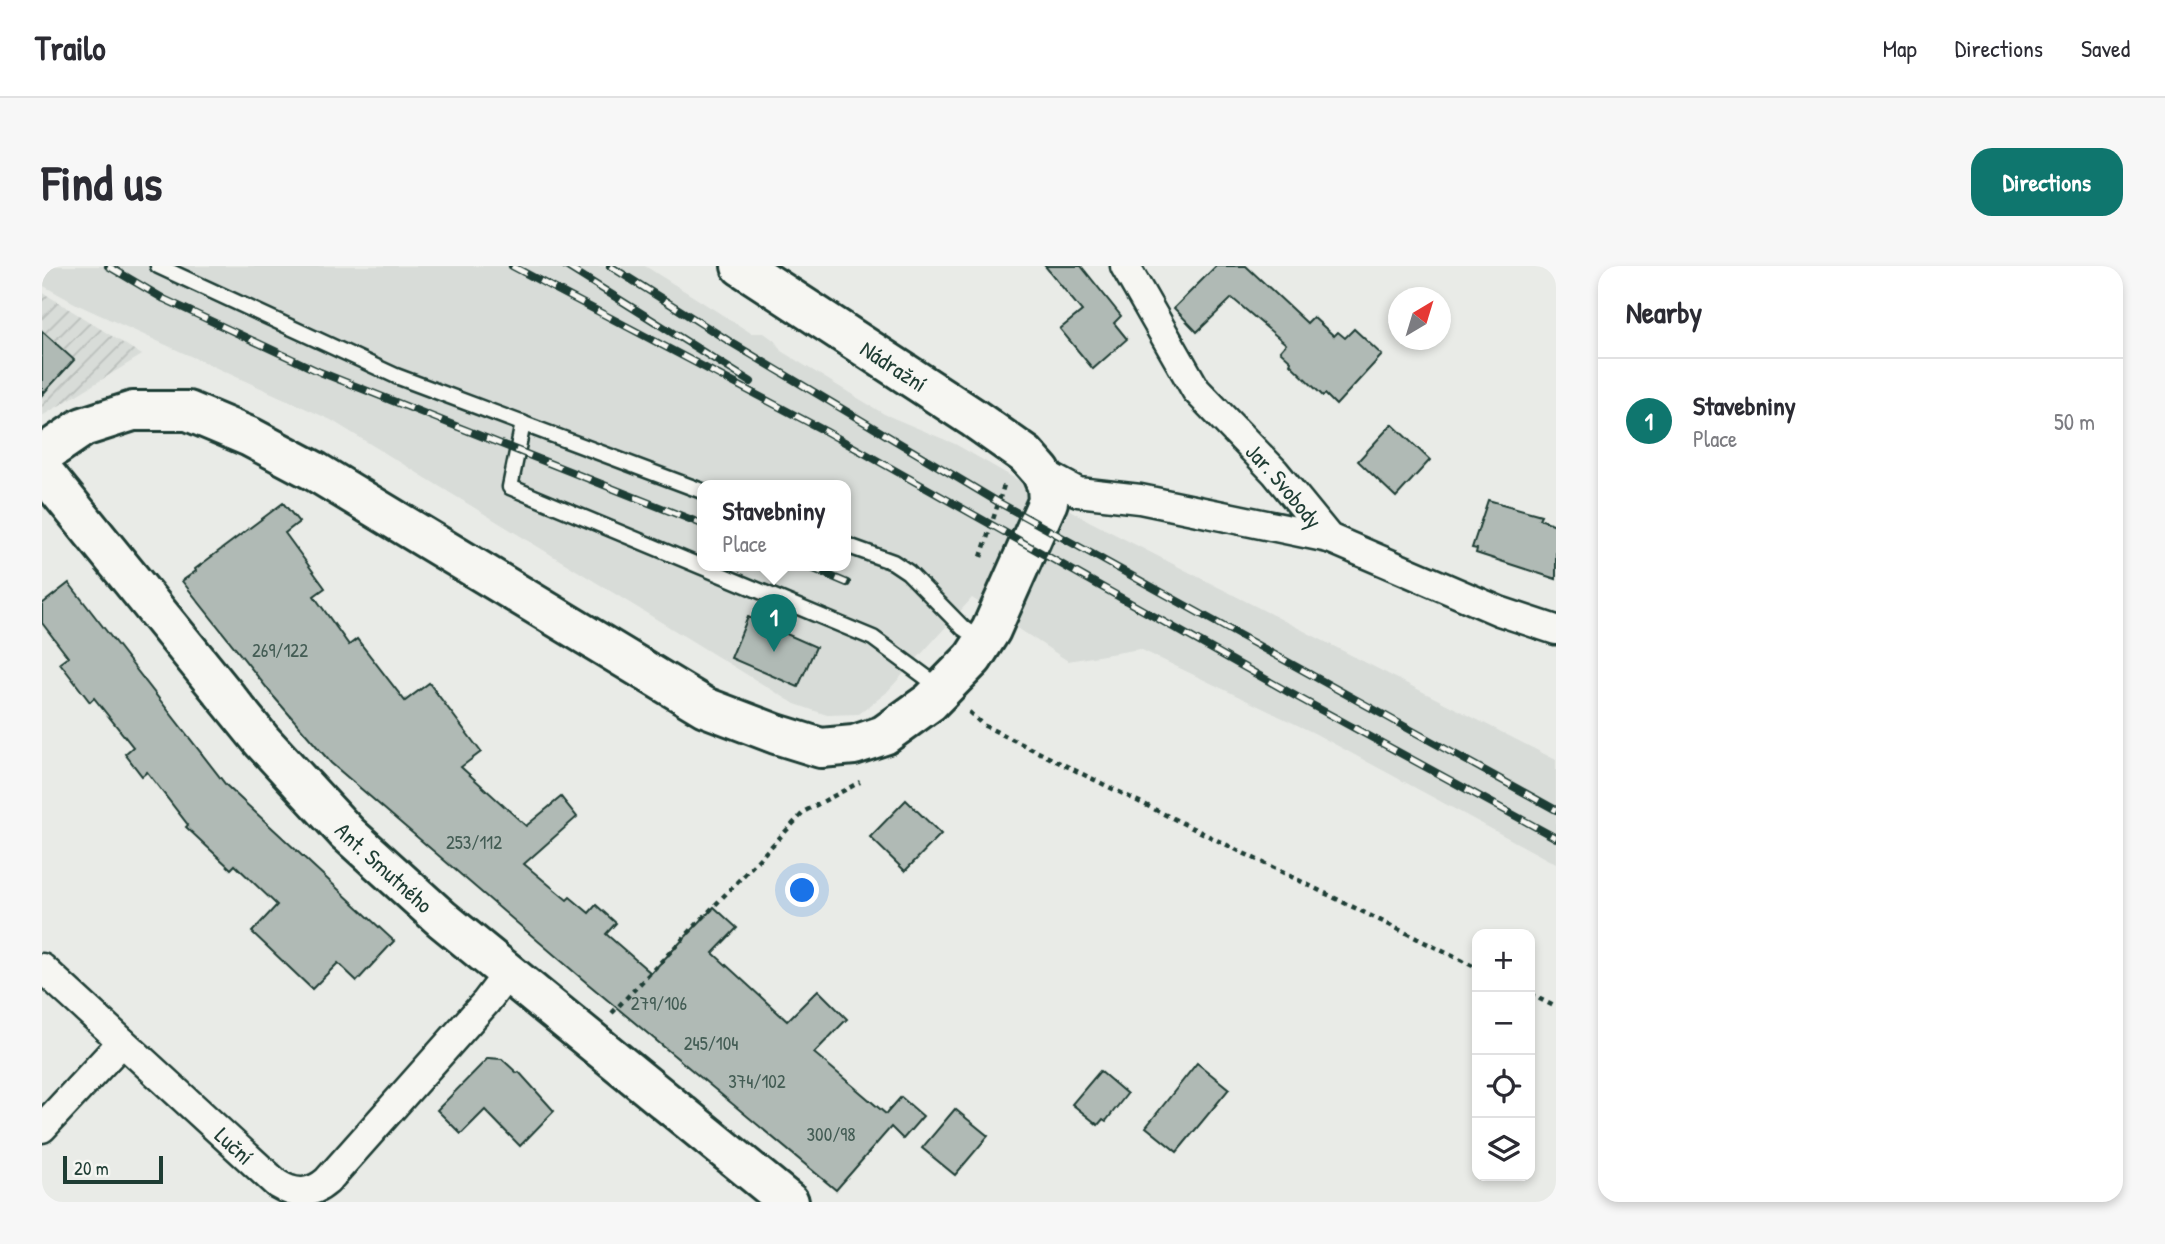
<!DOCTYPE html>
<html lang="en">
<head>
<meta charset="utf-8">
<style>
	body { margin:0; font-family:"Patrick Hand",sans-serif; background:#f7f7f7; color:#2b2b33 }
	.controls { position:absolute; right:21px; bottom:21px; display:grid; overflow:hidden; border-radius:14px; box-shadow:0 4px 10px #0003 }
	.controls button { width:63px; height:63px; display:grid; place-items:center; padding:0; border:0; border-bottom:2px solid #e1e1e2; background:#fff; color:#2b2b33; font:35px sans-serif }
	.compass { position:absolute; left:1346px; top:21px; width:63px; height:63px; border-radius:50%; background:#fff; box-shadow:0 4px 10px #0003; rotate:38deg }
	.scale { position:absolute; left:21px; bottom:18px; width:100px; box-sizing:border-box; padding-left:7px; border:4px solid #1f3d34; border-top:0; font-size:19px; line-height:24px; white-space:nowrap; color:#1f3d34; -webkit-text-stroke:5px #f6f6f2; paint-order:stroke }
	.you { position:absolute; left:761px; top:625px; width:24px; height:24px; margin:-18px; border:5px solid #fff; border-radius:50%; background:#1a73e8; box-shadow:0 0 0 10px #1a73e833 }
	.badge { display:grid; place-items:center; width:46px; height:46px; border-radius:50%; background:#0f766e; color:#fff; font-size:23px; font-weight:700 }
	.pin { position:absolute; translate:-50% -58px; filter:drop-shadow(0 2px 4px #0008) }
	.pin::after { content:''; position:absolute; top:37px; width:24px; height:21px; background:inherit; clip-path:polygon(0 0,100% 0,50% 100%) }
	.popup { position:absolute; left:655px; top:214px; width:154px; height:91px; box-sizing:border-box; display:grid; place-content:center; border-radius:14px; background:#fff; filter:drop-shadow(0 2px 5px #0005); font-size:23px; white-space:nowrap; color:#7c7c81 }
	.popup b { font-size:26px; color:#2b2b33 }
	.popup::after { content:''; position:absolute; left:50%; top:100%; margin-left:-14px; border:14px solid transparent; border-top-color:#fff }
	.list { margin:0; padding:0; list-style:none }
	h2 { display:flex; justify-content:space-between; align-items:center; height:91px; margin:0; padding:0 28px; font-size:30px }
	h2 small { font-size:23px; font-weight:400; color:#7c7c81 }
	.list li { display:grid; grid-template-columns:46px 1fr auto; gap:21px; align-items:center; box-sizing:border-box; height:126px; padding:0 28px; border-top:2px solid #e1e1e2 }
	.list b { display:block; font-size:26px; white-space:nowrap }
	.list p { margin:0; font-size:23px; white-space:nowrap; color:#7c7c81 }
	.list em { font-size:23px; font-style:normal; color:#7c7c81 }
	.icon { flex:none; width:38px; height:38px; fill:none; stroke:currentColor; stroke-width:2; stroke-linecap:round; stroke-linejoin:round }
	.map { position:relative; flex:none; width:1514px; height:936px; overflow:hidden; border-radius:21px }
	header { display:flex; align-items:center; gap:42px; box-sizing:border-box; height:98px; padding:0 35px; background:#fff; border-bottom:2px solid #e1e1e2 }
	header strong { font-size:33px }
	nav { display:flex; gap:38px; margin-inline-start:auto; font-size:24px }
	.intro { display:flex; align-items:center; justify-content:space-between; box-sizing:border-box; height:168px; padding:0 42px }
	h1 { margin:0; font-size:49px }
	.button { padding:18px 32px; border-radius:21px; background:#0f766e; color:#fff; font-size:24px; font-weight:700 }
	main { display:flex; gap:42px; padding:0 42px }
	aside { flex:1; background:#fff; border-radius:21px; box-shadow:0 4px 10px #0003 }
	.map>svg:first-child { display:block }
</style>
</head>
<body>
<header>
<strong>Trailo</strong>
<nav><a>Map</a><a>Directions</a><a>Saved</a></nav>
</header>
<div class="intro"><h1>Find us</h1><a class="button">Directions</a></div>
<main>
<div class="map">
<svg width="1514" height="936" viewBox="0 0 1514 936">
	<defs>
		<pattern id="industrial-furrows" width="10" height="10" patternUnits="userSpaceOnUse" patternTransform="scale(1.75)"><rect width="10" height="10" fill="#d8dcd8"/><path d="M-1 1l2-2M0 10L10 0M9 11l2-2" fill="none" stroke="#b9beba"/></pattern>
	</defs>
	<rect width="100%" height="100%" fill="#e9ebe7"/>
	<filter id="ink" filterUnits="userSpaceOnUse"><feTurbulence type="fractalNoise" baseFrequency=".0143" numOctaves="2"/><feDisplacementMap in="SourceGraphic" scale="14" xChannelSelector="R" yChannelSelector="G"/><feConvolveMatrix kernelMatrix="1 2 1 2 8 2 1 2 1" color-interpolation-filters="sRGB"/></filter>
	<g filter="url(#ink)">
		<!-- built -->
		<path fill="#d8dcd8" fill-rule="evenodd" d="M0,0H603L709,67H722L733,75L739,85L842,148L913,178L1047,255L1514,494V598L1272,467L1098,383L1026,395L930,332L844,427L817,448L785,449L753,438L289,154L36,39L0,19ZM660,220H804V300H660Z"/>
		<!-- industrial -->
		<path fill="url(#industrial-furrows)" d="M0,26L100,89L0,150Z"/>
		<!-- building -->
		<g fill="#b0bab5" stroke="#1f3d34" stroke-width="2">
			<path d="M1003,0H1039L1079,50L1072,57L1085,73L1051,103L1018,63L1040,45Z"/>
			<path d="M1174,0H1204L1265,57L1271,51L1292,70L1296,66L1303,72L1312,63L1340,89L1294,139L1283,128L1281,130L1248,98L1249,95L1238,85L1244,78L1190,32L1155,66L1132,42Z"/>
			<path d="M0,65L32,94L0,129Z"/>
			<path d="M1350,158L1388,194L1354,231L1316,195Z"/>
			<path d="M1446,234L1499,249L1497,253L1514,259V313L1434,287L1435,283L1430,282Z"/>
			<path d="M241,237L257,256L243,267L283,322L272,330L307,379L315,373L363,435L387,417L439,486L419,501L484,560L519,531L535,551L482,598L525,634L528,631L547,647L554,639L574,657L564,668L609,707L672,641L695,662L671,687L745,755L776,724L805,753L772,787L844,848L859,831L881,850L861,873L849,861L794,924L545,717L289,497L232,431L140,315L154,305L153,303Z"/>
			<path d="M27,317L184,519L352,675L315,715L296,697L270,723L210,666L235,639L193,599L189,603L144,561L146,559L105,506L100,510L83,488L91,481L52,432L48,436L18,397L26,391L0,357V338Z"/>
			<path d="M706,351L774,381L756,421L689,392Z"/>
			<path d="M864,534L899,568L863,605L828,571Z"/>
			<path d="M446,792L460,793L475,807L477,806L512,845L478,880L443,844L419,868L395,844Z"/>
			<path d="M1155,797L1187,823L1135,886L1104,861Z"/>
			<path d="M1058,805L1085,828L1064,855L1061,853L1056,859L1030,838Z"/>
			<path d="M913,843L946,870L913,909L880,882Z"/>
		</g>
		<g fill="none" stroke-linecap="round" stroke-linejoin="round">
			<defs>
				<g id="lane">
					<path d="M116,0L354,110L660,225"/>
					<path d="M481,157L468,221L831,372L900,423"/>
					<path d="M804,279L851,296L866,306L921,362L941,376"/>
				</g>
				<g id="street">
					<path id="s1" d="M1083,0L1154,124L1233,206L1287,272L1457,345L1514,364"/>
					<path d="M999,206L1036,226L1098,233L1287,272"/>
					<path id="s2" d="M0,702L235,918C253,929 269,929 285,915L444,736L466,707"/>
					<path d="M0,862L80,776"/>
				</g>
				<g id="secondary">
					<path d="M0,189L41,161L91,145H146L208,171L274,206L663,441L734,468L779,482L812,479L842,469L888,436L931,392L949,364L1004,240L1006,236L1005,220L999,206L984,189L930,151L699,0"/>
					<path id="s3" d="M0,204L220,475L305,567L400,653L747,936"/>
				</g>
			</defs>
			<!-- lane casing -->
			<use href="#lane" stroke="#1f3d34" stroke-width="19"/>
			<!-- street casing -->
			<use href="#street" stroke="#1f3d34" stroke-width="33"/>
			<!-- secondary casing -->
			<use href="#secondary" stroke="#1f3d34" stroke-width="44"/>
			<!-- path -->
			<g stroke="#1f3d34" stroke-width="4.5" stroke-dasharray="5 5" stroke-linecap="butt">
				<path d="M939,291L963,216"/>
				<path d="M927,446L941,459L1435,702"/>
				<path d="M1488,728L1514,741"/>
				<path d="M570,747L763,545L818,516"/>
			</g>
			<!-- lane -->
			<use href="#lane" stroke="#f6f6f2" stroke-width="14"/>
			<!-- street -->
			<use href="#street" stroke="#f6f6f2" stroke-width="28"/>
			<!-- secondary -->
			<use href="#secondary" stroke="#f6f6f2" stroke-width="38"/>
			<defs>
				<g id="rail">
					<path d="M66,0L122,33L278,106L660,258"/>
					<path d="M470,0L783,165L1248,427L1514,572"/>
					<path d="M524,0L709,116"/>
					<path d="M568,0L690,77L956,236L1514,544"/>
					<path d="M765,300L805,317"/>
				</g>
			</defs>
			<!-- rail casing -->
			<use href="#rail" stroke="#1f3d34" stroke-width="8"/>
			<!-- rail -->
			<use href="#rail" stroke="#f6f6f2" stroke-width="5" stroke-dasharray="16" stroke-linecap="butt"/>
		</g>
	</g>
	<g text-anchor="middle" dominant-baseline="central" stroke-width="6" stroke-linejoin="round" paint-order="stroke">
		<!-- number labels -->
		<g font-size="19" fill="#435c54">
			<text x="238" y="384">269/122</text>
			<text x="432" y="576">253/112</text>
			<text x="617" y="737">279/106</text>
			<text x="669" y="777">245/104</text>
			<text x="715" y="815">374/102</text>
			<text x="789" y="868">300/98</text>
		</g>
		<!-- street labels -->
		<g font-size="23" fill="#1f3d34" stroke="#f6f6f2">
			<text transform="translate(852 100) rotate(33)">Nádražní</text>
			<text stroke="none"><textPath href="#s1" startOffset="273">Jar. Svobody</textPath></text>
			<text stroke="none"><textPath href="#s3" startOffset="525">Ant. Smutného</textPath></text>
			<text stroke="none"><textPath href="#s2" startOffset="262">Luční</textPath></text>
		</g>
	</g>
</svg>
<div class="controls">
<button>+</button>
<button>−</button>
<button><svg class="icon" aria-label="locate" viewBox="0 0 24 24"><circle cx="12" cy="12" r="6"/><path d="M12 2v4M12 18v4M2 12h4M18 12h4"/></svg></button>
<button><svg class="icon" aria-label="layers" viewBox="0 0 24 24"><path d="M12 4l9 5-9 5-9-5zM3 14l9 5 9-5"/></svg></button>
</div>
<svg class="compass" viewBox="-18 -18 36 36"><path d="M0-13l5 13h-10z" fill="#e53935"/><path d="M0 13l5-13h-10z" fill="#7c7c81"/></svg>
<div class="scale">20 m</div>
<div class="you"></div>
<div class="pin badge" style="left:732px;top:386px">1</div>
<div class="popup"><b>Stavebniny</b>Place</div>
</div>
<aside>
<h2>Nearby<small></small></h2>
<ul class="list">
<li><span class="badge">1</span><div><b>Stavebniny</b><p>Place</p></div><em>50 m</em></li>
</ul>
</aside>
</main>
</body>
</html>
